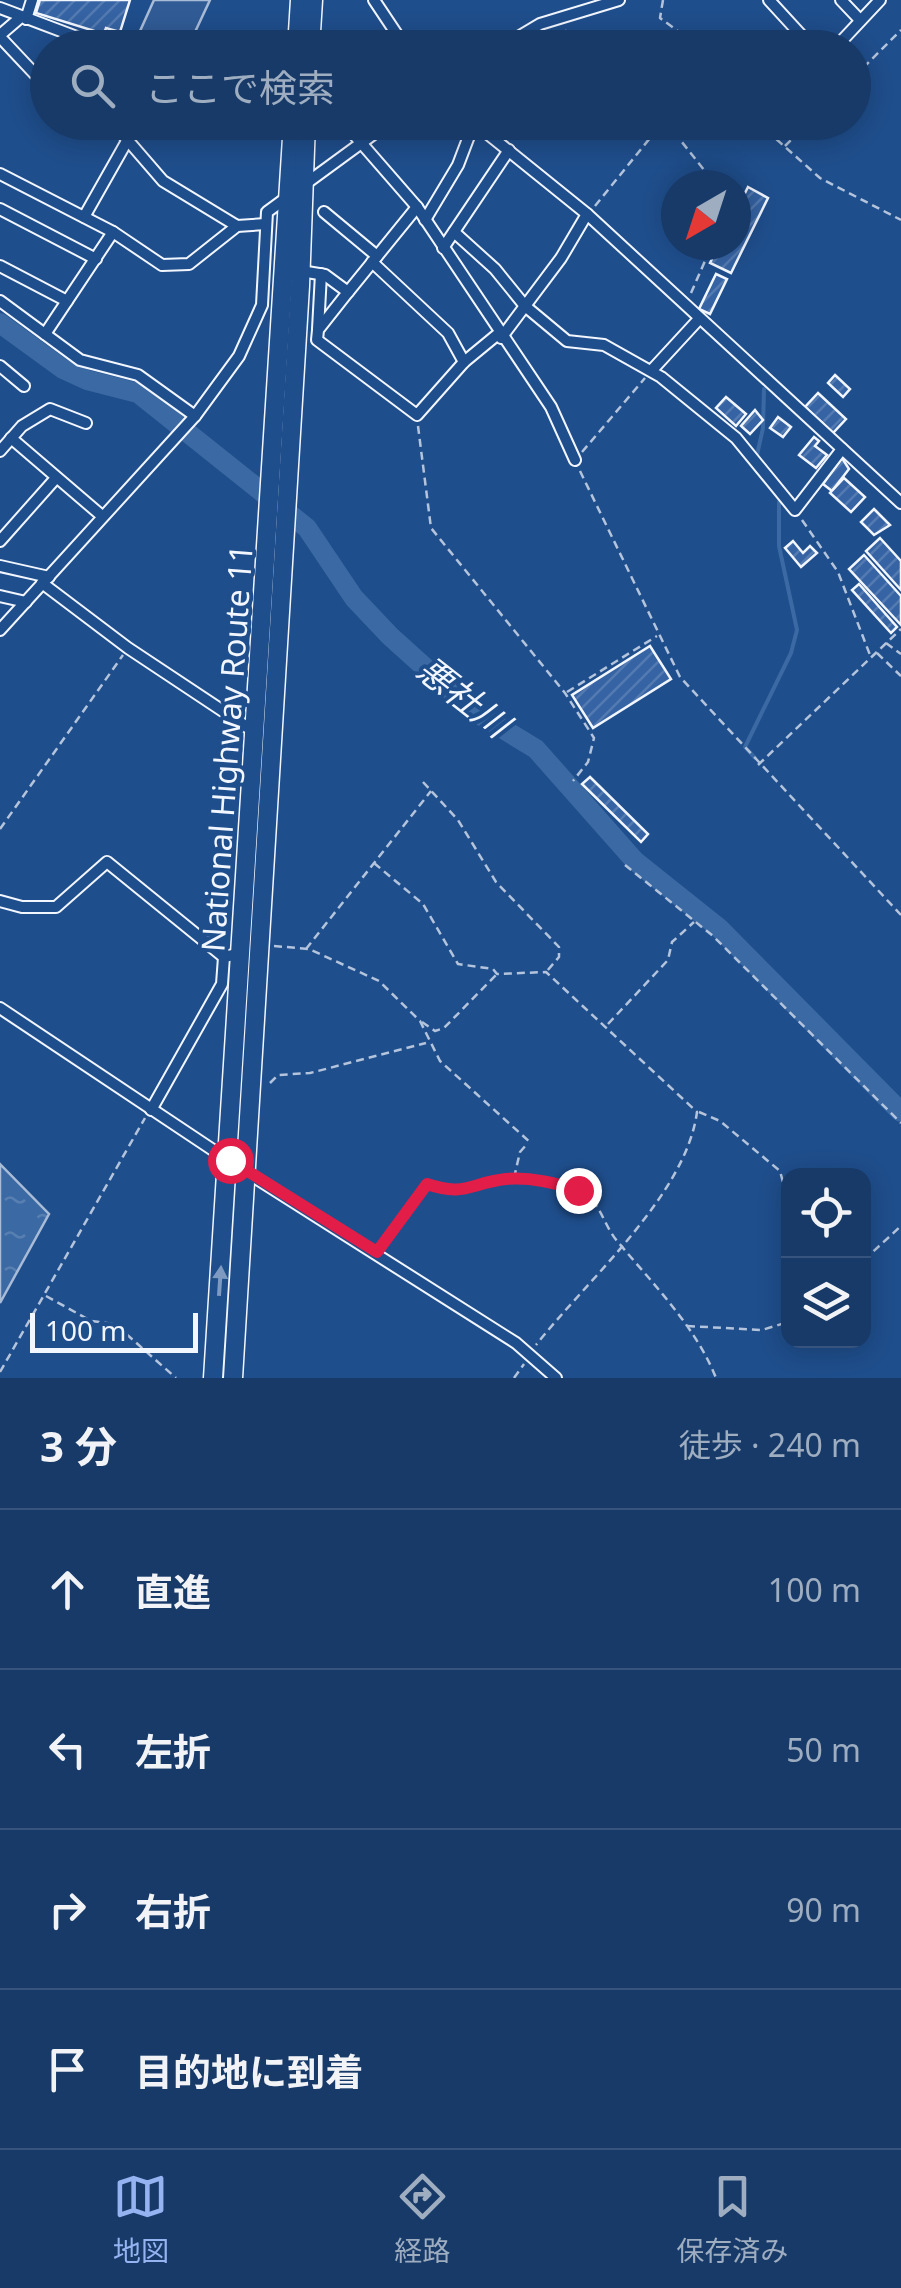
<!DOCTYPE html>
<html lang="ja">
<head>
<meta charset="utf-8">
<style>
	body { margin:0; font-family:"Noto Sans","Noto Sans JP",sans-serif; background:#20416f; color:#f1f3f6 }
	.controls { position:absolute; right:30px; bottom:30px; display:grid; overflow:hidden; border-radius:20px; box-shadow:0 5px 25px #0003 }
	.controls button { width:90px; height:90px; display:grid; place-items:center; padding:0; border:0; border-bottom:2px solid #36547d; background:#173a69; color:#f1f3f6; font:50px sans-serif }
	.compass { position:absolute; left:661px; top:170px; width:90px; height:90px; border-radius:50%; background:#173a69; box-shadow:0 5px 25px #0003; rotate:219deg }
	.scale { position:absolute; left:30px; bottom:25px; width:168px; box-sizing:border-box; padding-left:10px; border:5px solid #f2f6ff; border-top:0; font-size:28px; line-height:35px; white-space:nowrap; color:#f2f6ff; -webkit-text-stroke:8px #1f4e8c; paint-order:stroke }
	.stop { position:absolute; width:30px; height:30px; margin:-22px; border:8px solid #e11d48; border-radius:50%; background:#fff }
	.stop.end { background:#e11d48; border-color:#fff; box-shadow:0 2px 10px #0008 }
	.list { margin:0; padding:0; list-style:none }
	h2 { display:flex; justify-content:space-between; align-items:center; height:130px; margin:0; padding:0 40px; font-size:42px }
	h2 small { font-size:32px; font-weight:400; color:#9eadc0 }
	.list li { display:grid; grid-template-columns:65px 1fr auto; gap:30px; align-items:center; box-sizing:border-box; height:160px; padding:0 40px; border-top:2px solid #36547d }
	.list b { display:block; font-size:38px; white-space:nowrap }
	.list em { font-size:32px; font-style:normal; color:#9eadc0 }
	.icon { flex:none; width:55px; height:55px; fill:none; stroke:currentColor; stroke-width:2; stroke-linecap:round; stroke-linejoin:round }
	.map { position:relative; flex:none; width:901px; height:1378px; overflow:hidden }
	.search { position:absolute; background:#173a69; box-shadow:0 5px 25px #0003; left:30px; right:30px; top:30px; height:110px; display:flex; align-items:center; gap:25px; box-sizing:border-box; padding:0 35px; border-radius:55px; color:#9eadc0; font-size:38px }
	.sheet { height:770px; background:#173a69 }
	nav { display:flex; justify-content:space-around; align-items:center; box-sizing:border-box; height:140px; border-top:2px solid #36547d; background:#173a69; font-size:28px; color:#9eadc0 }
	nav a { display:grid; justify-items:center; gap:5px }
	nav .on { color:#95b2f1 }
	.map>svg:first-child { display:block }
</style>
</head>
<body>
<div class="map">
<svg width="901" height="1378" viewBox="0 0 901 1378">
	<defs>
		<pattern id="water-ripples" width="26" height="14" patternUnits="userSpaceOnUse" patternTransform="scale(2.5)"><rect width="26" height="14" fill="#3b69a3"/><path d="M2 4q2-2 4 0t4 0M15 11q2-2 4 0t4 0" fill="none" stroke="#587fb1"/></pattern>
		<pattern id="building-hatch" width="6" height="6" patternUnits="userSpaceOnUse" patternTransform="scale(2.5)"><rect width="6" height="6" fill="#3563a3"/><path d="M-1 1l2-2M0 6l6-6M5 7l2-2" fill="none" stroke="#537ab1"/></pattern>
	</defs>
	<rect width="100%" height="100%" fill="#1f4e8c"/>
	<!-- parking -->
	<path fill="#305b95" stroke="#a8bbd7" stroke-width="2.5" d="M154,0H210L188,47H151L136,40Z"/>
	<!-- water -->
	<path fill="url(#water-ripples)" stroke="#a8bbd7" stroke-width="2.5" d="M0,1164L49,1214L0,1303Z"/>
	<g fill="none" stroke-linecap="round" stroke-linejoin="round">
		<!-- stream -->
		<g stroke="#3b69a3" stroke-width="4">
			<path d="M757,455L763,428L764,389"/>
			<path d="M755,758L745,747L791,653L797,630L779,546V502"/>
		</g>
		<!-- river -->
		<path stroke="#3b69a3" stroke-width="20" d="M0,323L63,369L87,380L138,393L307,528L354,598L390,636L472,710L536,749L635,861L719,928L901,1112"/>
	</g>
	<!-- building -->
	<g fill="url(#building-hatch)" stroke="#f2f6ff" stroke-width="2.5">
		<path d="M40,0H130L120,32L106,28L104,34L36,13Z"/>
		<path d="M748,187L768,198L731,273L710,263L719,245H736V211Z"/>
		<path d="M716,274L727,279L710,314L699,309Z"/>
		<path d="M835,375L850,389L843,397L828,383Z"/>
		<path d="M818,393L846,419L833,433L805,407Z"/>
		<path d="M726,397L746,414L736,426L716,408Z"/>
		<path d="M755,410L763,420L750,434L741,426Z"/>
		<path d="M778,417L791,427L783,437L770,428Z"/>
		<path d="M814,437L819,441L815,446L827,455L816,468L799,455Z"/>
		<path d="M842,458L849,469L832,491L823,484Z"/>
		<path d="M844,478L865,497L851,512L830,493Z"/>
		<path d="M874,509L890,525L874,535L861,522Z"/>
		<path d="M880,538L901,561V590L866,551Z"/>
		<path d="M793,541L803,553L810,546L817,553L801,567L785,548Z"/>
		<path d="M864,555L901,596V625L849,569Z"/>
		<path d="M859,584L897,627L891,633L852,590Z"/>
		<path d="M650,646L671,679L593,728L572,695Z"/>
		<path d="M590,777L648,834L641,842L582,784Z"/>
	</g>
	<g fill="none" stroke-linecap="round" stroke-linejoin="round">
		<defs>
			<g id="street">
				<path d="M374,0L406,48"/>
				<path d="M769,0L813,48"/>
				<path d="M841,0L860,20"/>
				<path d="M0,8L106,48"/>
				<path d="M26,19L32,0"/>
				<path d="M0,35L21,17"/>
				<path d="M0,37L48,88"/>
				<path d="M500,48L540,24L619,0"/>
				<path d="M835,48L880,0"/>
				<path d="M112,122L163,181L237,226L266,224"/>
				<path d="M343,122L417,207L551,407L575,460"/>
				<path d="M473,122L587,214L901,503"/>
				<path d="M0,174L113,232L162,265L189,264L237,226"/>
				<path d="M0,209L96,259"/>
				<path d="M324,212L377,256"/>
				<path d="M84,217L127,141"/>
				<path d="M425,220L458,165L474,123"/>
				<path d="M454,232L495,269L525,306L567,341L604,345L661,377L736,438L795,510L842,449"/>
				<path d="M443,248L509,150"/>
				<path d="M372,262L448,333L464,362"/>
				<path d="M0,266L67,301"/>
				<path d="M301,271L325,275L348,292L318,330L317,340L417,415L464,362L498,334"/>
				<path d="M348,292L417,207"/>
				<path d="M0,301L80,360L138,375L195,416"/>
				<path d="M318,329L321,274"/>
				<path d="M45,334L113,232"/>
				<path d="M501,338L561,258L587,214"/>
				<path d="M0,366L24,386"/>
				<path d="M652,370L699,319"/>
				<path d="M11,438L102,516"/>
				<path d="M0,451L22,426L50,409L86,423"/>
				<path d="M0,541L56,478"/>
				<path d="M0,566L49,577"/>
				<path d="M42,583L128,648L253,731"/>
				<path d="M0,596L26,602"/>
				<path d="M0,630L195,416L239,356L262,305L267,212L390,122"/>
				<path d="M0,901L22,907H56L107,862L224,957L242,953"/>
				<path d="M0,1008L228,1160"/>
				<path d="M151,1110L222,984L224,957"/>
				<path d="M246,1172L516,1343L556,1378"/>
			</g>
			<g id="highway">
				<path d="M297,48L300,0"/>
				<path d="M310,48L313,0"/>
				<path d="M213,1378L293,122"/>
				<path d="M233,1378L300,286L306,122"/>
			</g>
		</defs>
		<!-- street casing -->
		<use href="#street" stroke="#f2f6ff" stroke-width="14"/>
		<!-- highway casing -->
		<use href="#highway" stroke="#f2f6ff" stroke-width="21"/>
		<!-- path -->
		<g stroke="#b3c4dc" stroke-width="2.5" stroke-dasharray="8 5" stroke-linecap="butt">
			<path d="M663,0L660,18L701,48"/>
			<path d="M565,30L574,48"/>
			<path d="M854,77L901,30"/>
			<path d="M666,122L716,185"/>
			<path d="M757,122L820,178L901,220"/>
			<path d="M785,146L809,122"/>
			<path d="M595,206L663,122"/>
			<path d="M691,293L712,245"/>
			<path d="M418,426L431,528L565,693L594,738L588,762L573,781"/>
			<path d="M582,452L645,378"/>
			<path d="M580,471L680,677L901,915"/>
			<path d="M802,520L838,572L870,655"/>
			<path d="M886,643L901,654"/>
			<path d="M877,653L901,676"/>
			<path d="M567,692L657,636"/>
			<path d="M758,765L901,629"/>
			<path d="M423,782L458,820L496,882L559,947V957L547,971"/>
			<path d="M0,829L123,655"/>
			<path d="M374,863L423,904L458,964L493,969L497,974L546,972L697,1112C686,1195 587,1280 536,1345"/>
			<path d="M625,865L713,936L901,1123"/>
			<path d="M274,946L309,949L379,981L420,1021L440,1061L532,1144"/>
			<path d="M306,949L431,791"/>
			<path d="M422,1022L435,1031L444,1028L497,974"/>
			<path d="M608,1024L668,960L672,942L694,922"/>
			<path d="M270,1083L278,1075L310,1073L426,1043"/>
			<path d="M699,1112L720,1121L780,1171L788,1201"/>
			<path d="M514,1178L520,1152L527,1144"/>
			<path d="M382,1245L427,1184C469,1198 502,1176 547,1181C559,1182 580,1188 589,1197C602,1209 606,1229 618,1242C653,1284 696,1327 716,1378"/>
			<path d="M864,1260L901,1226"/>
			<path d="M46,1296L91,1321L115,1324L176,1378"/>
			<path d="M687,1326L762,1330L788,1322"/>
			<path d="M0,1372L145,1118"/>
			<path d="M514,1378L524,1364"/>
		</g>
		<!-- street -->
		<use href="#street" stroke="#1f4e8c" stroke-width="10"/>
		<!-- highway -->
		<use href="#highway" stroke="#1f4e8c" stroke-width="18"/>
	</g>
	<!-- one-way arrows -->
	<defs><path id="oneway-solid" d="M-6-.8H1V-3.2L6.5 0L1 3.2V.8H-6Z" transform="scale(2.5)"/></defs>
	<use fill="#7e9ac0" href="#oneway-solid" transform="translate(220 1281) rotate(-86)"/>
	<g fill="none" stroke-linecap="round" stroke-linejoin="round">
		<!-- route -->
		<path stroke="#e11d48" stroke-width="12" d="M230,1160L377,1252L427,1184C465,1197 470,1183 506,1179C531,1177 555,1183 578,1190"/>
	</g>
	<g text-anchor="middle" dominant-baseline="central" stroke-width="8" stroke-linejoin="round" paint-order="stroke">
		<!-- street labels -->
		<g font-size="32" fill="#f2f6ff" stroke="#1f4e8c">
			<text transform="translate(226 748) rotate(-86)">National Highway Route 11</text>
		</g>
		<!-- water labels -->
		<g font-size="35" font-style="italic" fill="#f2f6ff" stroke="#1f4e8c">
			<text transform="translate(464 696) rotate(38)">悪社川</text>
		</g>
	</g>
</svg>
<div class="controls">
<button><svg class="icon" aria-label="locate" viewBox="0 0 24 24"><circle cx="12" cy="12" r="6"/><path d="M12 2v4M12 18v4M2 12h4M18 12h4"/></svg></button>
<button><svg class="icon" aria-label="layers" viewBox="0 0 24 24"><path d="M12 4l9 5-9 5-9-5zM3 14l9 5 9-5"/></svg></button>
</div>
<svg class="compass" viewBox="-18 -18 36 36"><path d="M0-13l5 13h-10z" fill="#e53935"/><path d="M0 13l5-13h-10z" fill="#9eadc0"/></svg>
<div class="scale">100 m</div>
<div class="stop" style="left:230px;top:1160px"></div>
<div class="stop end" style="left:578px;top:1190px"></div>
<div class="search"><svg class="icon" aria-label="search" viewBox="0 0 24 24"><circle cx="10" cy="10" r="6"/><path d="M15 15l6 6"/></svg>ここで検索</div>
</div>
<section class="sheet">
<h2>3 分<small>徒歩 · 240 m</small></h2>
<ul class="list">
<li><svg class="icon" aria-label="ahead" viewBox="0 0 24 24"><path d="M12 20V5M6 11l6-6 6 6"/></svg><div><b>直進</b></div><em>100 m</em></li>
<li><svg class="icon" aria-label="left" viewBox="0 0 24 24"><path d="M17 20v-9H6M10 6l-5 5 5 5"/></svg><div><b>左折</b></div><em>50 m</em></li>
<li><svg class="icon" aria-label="right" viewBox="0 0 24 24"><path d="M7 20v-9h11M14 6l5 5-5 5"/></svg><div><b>右折</b></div><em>90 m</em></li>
<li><svg class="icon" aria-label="arrive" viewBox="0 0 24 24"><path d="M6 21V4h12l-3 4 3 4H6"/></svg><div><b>目的地に到着</b></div></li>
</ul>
</section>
<nav>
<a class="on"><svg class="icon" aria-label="map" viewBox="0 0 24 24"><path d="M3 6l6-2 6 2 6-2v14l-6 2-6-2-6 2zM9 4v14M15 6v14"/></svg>地図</a>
<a><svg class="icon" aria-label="directions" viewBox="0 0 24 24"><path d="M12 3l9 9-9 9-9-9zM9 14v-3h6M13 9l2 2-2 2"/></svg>経路</a>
<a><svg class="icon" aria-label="saved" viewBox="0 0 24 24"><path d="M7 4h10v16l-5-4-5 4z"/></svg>保存済み</a>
</nav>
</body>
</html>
